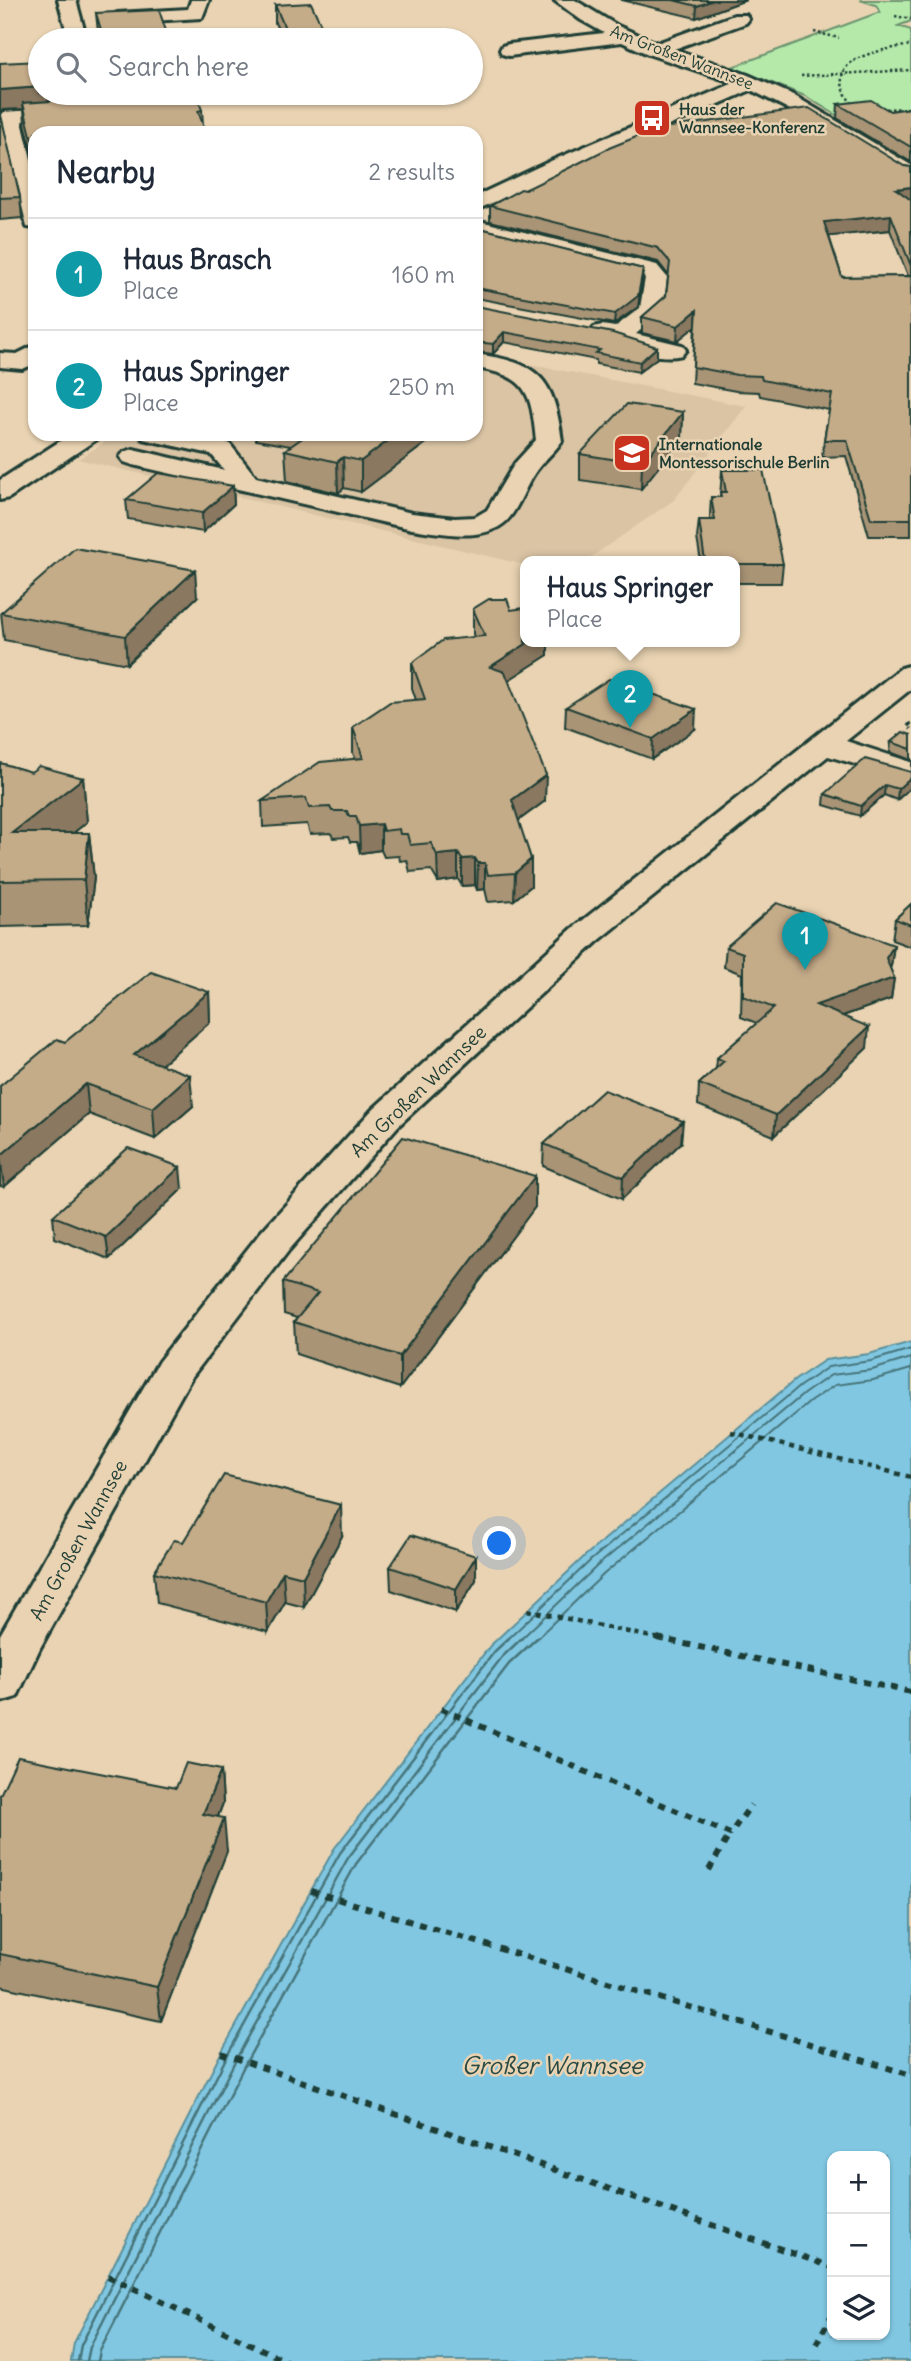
<!DOCTYPE html>
<html lang="en">
<head>
<meta charset="utf-8">
<style>
	body { margin:0; font-family:Delius,sans-serif; background:#f2f2f3; color:#1f2937 }
	.controls { position:absolute; right:21px; bottom:21px; display:grid; overflow:hidden; border-radius:14px; box-shadow:0 2px 5px #0004 }
	.controls button { width:63px; height:63px; display:grid; place-items:center; padding:0; border:0; border-bottom:2px solid #e0e1e3; background:#fff; color:#1f2937; font:35px sans-serif }
	.you { position:absolute; left:500px; top:1544px; width:24px; height:24px; margin:-18px; border:5px solid #fff; border-radius:50%; background:#1a73e8; box-shadow:0 0 0 10px #1a73e833 }
	.badge { display:grid; place-items:center; width:46px; height:46px; border-radius:50%; background:#c8321e; color:#fff; font-size:23px; font-weight:700 }
	.pin { position:absolute; translate:-50% -58px; filter:drop-shadow(0 2px 4px #0008) }
	.pin::after { content:''; position:absolute; top:37px; width:24px; height:21px; background:inherit; clip-path:polygon(0 0,100% 0,50% 100%) }
	.popup { position:absolute; left:520px; top:556px; width:220px; height:91px; box-sizing:border-box; display:grid; place-content:center; border-radius:14px; background:#fff; filter:drop-shadow(0 2px 5px #0005); font-size:23px; white-space:nowrap; color:#747a83 }
	.popup b { font-size:26px; color:#1f2937 }
	.popup::after { content:''; position:absolute; left:50%; top:100%; margin-left:-14px; border:14px solid transparent; border-top-color:#fff }
	.list { margin:0; padding:0; list-style:none }
	h2 { display:flex; justify-content:space-between; align-items:center; height:91px; margin:0; padding:0 28px; font-size:30px }
	h2 small { font-size:23px; font-weight:400; color:#747a83 }
	.list li { display:grid; grid-template-columns:46px 1fr auto; gap:21px; align-items:center; box-sizing:border-box; height:112px; padding:0 28px; border-top:2px solid #e0e1e3 }
	.list b { display:block; font-size:26px; white-space:nowrap }
	.list p { margin:0; font-size:23px; white-space:nowrap; color:#747a83 }
	.list em { font-size:23px; font-style:normal; color:#747a83 }
	.icon { flex:none; width:38px; height:38px; fill:none; stroke:currentColor; stroke-width:2; stroke-linecap:round; stroke-linejoin:round }
	.map { position:relative; flex:none; width:911px; height:2361px; overflow:hidden }
	.search { position:absolute; background:#fff; box-shadow:0 2px 5px #0004; left:28px; top:28px; width:455px; height:77px; display:flex; align-items:center; gap:18px; box-sizing:border-box; padding:0 24px; border-radius:38px; color:#747a83; font-size:26px }
	.panel { position:absolute; background:#fff; box-shadow:0 2px 5px #0004; left:28px; top:126px; width:455px; height:315px; border-radius:21px }
	.map>svg:first-child { display:block }
</style>
</head>
<body>
<div class="map">
<svg width="911" height="2361" viewBox="0 0 911 2361">
	<rect width="100%" height="100%" fill="#e9d3b2"/>
	<filter id="ink" filterUnits="userSpaceOnUse"><feTurbulence type="fractalNoise" baseFrequency=".0143" numOctaves="2"/><feDisplacementMap in="SourceGraphic" scale="14" xChannelSelector="R" yChannelSelector="G"/><feConvolveMatrix kernelMatrix="1 2 1 2 8 2 1 2 1" color-interpolation-filters="sRGB"/></filter>
	<g filter="url(#ink)">
		<!-- built -->
		<path fill="#dac4a4" d="M476,354L746,406L674,500L584,562H525V565L78,459L118,434H476Z"/>
		<!-- green -->
		<path fill="#b5e9aa" stroke="#6a936f" stroke-width="2" d="M860,0H911V21L898,26L911,30V161L805,96L732,67L880,12L876,5Z"/>
		<!-- water -->
		<path fill="#81c7e2" stroke="#5a909c" stroke-width="2" fill-rule="evenodd" d="M911,1342V2361H71L74,2343L221,2053L334,1849L490,1646L586,1555L795,1380L825,1360L869,1354ZM832,2156H885V2335H832Z"/>
		<g fill="none" stroke-linecap="round" stroke-linejoin="round">
			<!-- shore-far1 -->
			<g stroke="#46747a" stroke-width="2">
				<path d="M507,1640L591,1560L800,1386L828,1367L871,1361L911,1349"/>
				<path d="M520,1640L597,1566L805,1393L831,1375L872,1370L911,1358"/>
				<path d="M535,1640L604,1574L811,1401L835,1385L873,1380L911,1369"/>
			</g>
			<!-- shore -->
			<g stroke="#46747a" stroke-width="2.5">
				<path d="M78,2361L81,2345L227,2056L340,1853L495,1651L509,1638"/>
				<path d="M87,2361L90,2347L235,2061L348,1858L502,1657L522,1638"/>
				<path d="M98,2361L100,2351L244,2066L356,1864L509,1664L537,1638"/>
			</g>
			<defs>
				<g id="minor">
					<path d="M58,0H76L87,40H69Z"/>
					<path d="M191,0H209L202,18L117,23L108,18L117,13L188,9Z"/>
					<path d="M554,0H575L618,26L657,43L734,15H746L749,19L746,23L674,49L748,75L793,95L911,165V180L904,178L816,123L751,90L476,210V196L553,160L734,83L648,54L622,42L509,56L502,54L500,50L502,46L509,44L604,33L581,20Z"/>
					<path d="M145,93H165L170,107L167,111L22,121L35,176V228L27,227L1,116L4,112L148,102Z"/>
					<path d="M476,220L657,265L667,277L663,311L636,334L682,345L686,350L682,355C655,362 620,344 594,337L590,332L594,327L602,325L615,327L640,308L645,278L641,275L476,234Z"/>
					<path d="M35,345V364L22,369L0,367V353L17,354Z"/>
					<path d="M476,354C539,363 554,377 562,441C554,453 541,462 534,474C525,488 520,504 510,517C489,544 441,533 412,529L133,465L124,462L120,457L124,452L133,449L224,470L211,454L143,439L139,434H189L229,443L256,477L412,513L455,518L475,517L487,510L515,463L536,440C531,391 527,376 476,368Z"/>
					<path d="M71,434H101L97,439L9,498L0,500V480Z"/>
					<path d="M911,665V689L846,741L911,762V781L828,756L597,942L398,1126L289,1250L191,1378L40,1648L17,1697L0,1702V1635L159,1361L261,1232L372,1110L573,928L901,668Z"/>
				</g>
			</defs>
			<!-- minor casing -->
			<use href="#minor" stroke="#1f3d34" stroke-width="6"/>
			<!-- path-far3 -->
			<g stroke="#1f3d34" stroke-width="2.5" stroke-dasharray="2.5 2.5" stroke-linecap="butt">
				<path d="M895,16L911,19"/>
				<path d="M814,32L839,38"/>
				<path d="M801,76L911,70"/>
				<path d="M852,104C818,58 877,51 911,45"/>
				<path d="M881,109L911,108"/>
			</g>
			<!-- path-far2 -->
			<path stroke="#1f3d34" stroke-width="3.5" stroke-dasharray="4.5 4.5" stroke-linecap="butt" d="M911,723L907,727L911,729"/>
			<!-- path-far1 -->
			<g stroke="#1f3d34" stroke-width="4.5" stroke-dasharray="5 5" stroke-linecap="butt">
				<path d="M731,1432L911,1477"/>
				<path d="M527,1610L665,1640"/>
			</g>
			<!-- path -->
			<g stroke="#1f3d34" stroke-width="6" stroke-dasharray="7 7" stroke-linecap="butt">
				<path d="M657,1638L911,1692"/>
				<path d="M441,1709L730,1834L751,1805"/>
				<path d="M709,1870L730,1834"/>
				<path d="M311,1891L911,2075"/>
				<path d="M221,2053L832,2267"/>
				<path d="M108,2276L286,2361"/>
				<path d="M816,2344L832,2315"/>
			</g>
			<!-- minor -->
			<use href="#minor" fill="#e9d3b2" fill-rule="evenodd"/>
		</g>
		<!-- wall -->
		<g fill="#a99476" stroke="#1f3d34" stroke-width="2" fill-rule="evenodd">
			<path d="M621,0H746L696,18Z"/>
			<path d="M275,5L328,40H283L275,23Z"/>
			<path d="M96,13L169,40H100L98,32Z"/>
			<path d="M0,63L144,95L202,110L203,124L35,133V165L25,123L24,109L2,110L0,113L20,197L22,218L0,220Z"/>
			<path d="M838,104L890,111L911,108V162L837,118Z"/>
			<path d="M904,166L911,167V536H869L846,456L822,457L824,440L829,410L760,396L759,392L736,391L692,383L695,326L677,341L642,333V317L666,296L669,276L658,262L490,221V206L525,190ZM890,230L908,276L842,277L829,236Z"/>
			<path d="M476,227L643,269L642,279L638,307L614,324L476,298Z"/>
			<path d="M476,306L657,358L639,372L596,364V360L504,342L493,354L476,352Z"/>
			<path d="M683,412L682,437L641,489L580,480V454Z"/>
			<path d="M255,434H438L361,492L344,488L338,493L287,481L285,450L291,446L256,440Z"/>
			<path d="M722,470L783,564L781,583H735V562H701L697,538L699,520H710V515L711,497H720Z"/>
			<path d="M233,486L234,504L203,532L128,519L126,500Z"/>
			<path d="M197,597L127,664L4,640L1,613Z"/>
			<path d="M473,609L511,610L525,642H548V655L508,680L545,801L518,821L531,859V886L514,900L488,902L485,889L477,890L475,885L462,886L458,879L438,882L431,870L410,872L407,860L400,861L399,856L384,857L381,850L360,853L357,842H350L348,837L333,838L331,833L310,834L307,824L263,827L262,801L355,758L353,753V727L416,700L412,688V663L474,637L473,634Z"/>
			<path d="M566,707L695,729L652,759L565,727Z"/>
			<path d="M911,735V760L890,752L891,742Z"/>
			<path d="M0,763L31,772L83,778L87,822L73,833H89L94,878L88,925L0,927Z"/>
			<path d="M911,772V787L897,800L884,795L860,816L824,805L825,794Z"/>
			<path d="M911,904V947L892,940L895,919Z"/>
			<path d="M894,945L891,966L890,968L894,978L891,999L843,1016L867,1048L774,1136L698,1105L699,1084L716,1069L717,1058L757,1023L741,1017L742,974L724,967L726,947Z"/>
			<path d="M209,992L210,1022L161,1065L193,1106L155,1139L89,1114L4,1187L0,1186V1086L65,1042Z"/>
			<path d="M681,1143L622,1199L543,1166L544,1144Z"/>
			<path d="M535,1176V1207L400,1388L296,1354L294,1322L297,1318L284,1314L283,1282Z"/>
			<path d="M182,1189L109,1259L55,1238L53,1216Z"/>
			<path d="M342,1536L304,1607L285,1602L268,1632L157,1603L154,1572L183,1542Z"/>
			<path d="M390,1567L476,1580L456,1612L391,1590Z"/>
			<path d="M221,1770L223,1803L218,1817L227,1851L161,2021L0,1986V1795L176,1788Z"/>
		</g>
		<!-- shaded-wall -->
		<g fill="#8a7860" stroke="#1f3d34" stroke-width="2">
			<path d="M713,0H746L696,18L697,6Z"/>
			<path d="M40,87V93H144V100L23,103L24,109L2,110L0,114V90Z"/>
			<path d="M911,187V201L896,189Z"/>
			<path d="M891,215L890,230L823,237L824,222Z"/>
			<path d="M643,269L642,279L638,307L614,324L615,314Z"/>
			<path d="M697,310L696,326L677,341L678,326Z"/>
			<path d="M504,332V342L493,354V344Z"/>
			<path d="M657,347V358L639,372L640,362Z"/>
			<path d="M683,412L682,437L641,489L642,464Z"/>
			<path d="M397,434H438L361,492V461Z"/>
			<path d="M343,457L344,488L338,493L337,462Z"/>
			<path d="M233,486L234,504L203,532L202,513Z"/>
			<path d="M195,570L197,597L127,664L125,636Z"/>
			<path d="M529,642H548V655L490,692V667Z"/>
			<path d="M696,709L695,729L652,759L653,739Z"/>
			<path d="M546,775L545,801L511,826L512,800Z"/>
			<path d="M911,777V787L897,800L898,789Z"/>
			<path d="M83,778L87,822L17,878L12,833Z"/>
			<path d="M885,785L884,795L860,816L861,806Z"/>
			<path d="M381,824V850L360,853L359,826Z"/>
			<path d="M89,833L94,878L88,925L84,880Z"/>
			<path d="M458,853V879L438,882L437,855Z"/>
			<path d="M475,858V885L462,886V859Z"/>
			<path d="M531,859V886L514,900L515,873Z"/>
			<path d="M478,863H485V889L477,890Z"/>
			<path d="M894,945L891,966L884,978L886,958Z"/>
			<path d="M894,978L891,999L814,1026L816,1005Z"/>
			<path d="M209,992L210,1022L137,1086L134,1055Z"/>
			<path d="M869,1027L867,1048L774,1136L776,1115Z"/>
			<path d="M190,1075L193,1106L155,1139L153,1108Z"/>
			<path d="M86,1084L89,1114L4,1187L0,1156Z"/>
			<path d="M683,1121L681,1143L622,1199L623,1177Z"/>
			<path d="M180,1167L182,1189L109,1259L106,1237Z"/>
			<path d="M535,1176V1207L400,1388V1356Z"/>
			<path d="M341,1505L342,1536L304,1607L303,1577Z"/>
			<path d="M476,1556V1580L456,1612V1589Z"/>
			<path d="M283,1572L285,1602L268,1632L266,1602Z"/>
			<path d="M221,1770L223,1803L206,1847L203,1814Z"/>
			<path d="M224,1818L227,1851L161,2021L157,1987Z"/>
		</g>
		<!-- building -->
		<g fill="#c5ac89" stroke="#1f3d34" stroke-width="2">
			<path d="M673,0H713L697,6Z"/>
			<path d="M311,3L328,40H290L275,5Z"/>
			<path d="M159,10L169,40H104L96,13Z"/>
			<path d="M40,61V87L0,90V63Z"/>
			<path d="M166,93H196L202,110L198,111L206,133H35V152L23,103Z"/>
			<path d="M871,100L890,111L911,108V147L838,104Z"/>
			<path d="M809,108L904,166L911,167V187L896,189L911,200V266L891,215L824,222L842,277L911,276V519H871L847,440H824L832,394L762,380L761,376L737,375L693,367L697,310L678,326L642,317L666,296L670,262L658,248L490,206L521,189L525,190L609,148L656,129Z"/>
			<path d="M0,111L20,197L0,198Z"/>
			<path d="M476,227L643,269L638,296L615,314L476,288Z"/>
			<path d="M476,306L613,333L657,347L640,362L596,353L600,350L504,332L493,344L476,342Z"/>
			<path d="M627,404L683,412L642,464L580,454Z"/>
			<path d="M308,434H397L361,461L343,457L337,462L285,450Z"/>
			<path d="M722,470H763L783,564H735V562H733V561H705L699,520H715L711,497H721L720,492H726Z"/>
			<path d="M158,473L233,486L202,513L126,500Z"/>
			<path d="M75,548L195,570L125,636L1,613Z"/>
			<path d="M489,599H507L511,610L525,608V642H529L490,667L505,672L546,775L512,800L531,859L515,873L488,875L485,863H478L475,858L462,859L458,853L437,855L431,843L410,845L407,834H400L399,829L383,831L381,824L359,826L356,816H349L347,811H332L330,807L309,808L306,798L262,801L320,762L363,758L353,727L390,702L425,699L412,663L443,640L485,636L473,609Z"/>
			<path d="M609,679L696,709L653,739L566,707Z"/>
			<path d="M903,732L911,735V749L891,742Z"/>
			<path d="M865,759L911,772V777L898,789L885,785L861,806L825,794Z"/>
			<path d="M0,763L31,772L39,766L83,778L12,833H89L84,880L0,881Z"/>
			<path d="M777,903L894,945L886,958L894,978L816,1005L869,1027L776,1115L699,1084L724,1061L717,1058L774,1008L743,996V953L726,947Z"/>
			<path d="M911,904V925L895,919Z"/>
			<path d="M151,972L209,992L134,1055L190,1075L153,1108L86,1084L0,1156V1086L57,1039L65,1042Z"/>
			<path d="M604,1090L683,1121L623,1177L544,1144Z"/>
			<path d="M403,1137L535,1176L400,1356L294,1322L318,1293L283,1282Z"/>
			<path d="M128,1148L180,1167L106,1237L53,1216Z"/>
			<path d="M224,1475L341,1505L303,1577L283,1572L266,1602L154,1572L174,1540L183,1542Z"/>
			<path d="M411,1535L476,1556L456,1589L390,1567Z"/>
			<path d="M18,1757L176,1788L186,1763L221,1770L203,1814L224,1818L157,1987L0,1954V1795Z"/>
		</g>
	</g>
	<!-- icons -->
	<defs>
		<symbol id="bus-square" viewBox="-11 -11 22 22"><rect x="-9" y="-9" width="18" height="18" rx="4" fill="#c8321e" stroke="#e9d3b2"/><path d="M-5-6H5V4H4V6H2V4H-2V6H-4V4H-5ZM-3.5-4V0h7V-4ZM-3.5 1.2v1.5H-2V1.2ZM2 1.2v1.5H3.5V1.2Z" fill="#fff"/></symbol>
		<symbol id="school-square" viewBox="-11 -11 22 22"><rect x="-9" y="-9" width="18" height="18" rx="4" fill="#c8321e" stroke="#e9d3b2"/><path d="M0-5L7-2L0 1L-7-2ZM-4 1L0 2.5L4 1V4Q0 6-4 4Z" fill="#fff"/></symbol>
	</defs>
	<g fill-rule="evenodd">
		<use href="#bus-square" x="630" y="96" width="44" height="44"/>
		<use href="#school-square" x="610" y="431" width="44" height="44"/>
	</g>
	<g text-anchor="middle" dominant-baseline="central" stroke-width="5" stroke-linejoin="round" paint-order="stroke">
		<!-- far-street labels -->
		<g font-size="16" fill="#1f3d34" stroke="#e9d3b2">
			<text transform="translate(682 57) rotate(21)">Am Großen Wannsee</text>
		</g>
		<!-- far-poi labels -->
		<g font-size="16" font-weight="bold" fill="#1f3d34" stroke="#e9d3b2" text-anchor="start">
			<text x="679" y="109">Haus der<tspan x="679" dy="18">Wannsee-Konferenz</tspan></text>
			<text x="659" y="444">Internationale<tspan x="659" dy="18">Montessorischule Berlin</tspan></text>
		</g>
		<!-- street labels -->
		<g font-size="19" fill="#1f3d34" stroke="#e9d3b2">
			<text transform="translate(418 1091) rotate(-44)">Am Großen Wannsee</text>
			<text transform="translate(78 1540) rotate(-61)">Am Großen Wannsee</text>
		</g>
		<!-- near-water labels -->
		<g font-size="24" font-style="italic" fill="#294b45" stroke="#e9d3b2">
			<text x="552" y="2065">Großer Wannsee</text>
		</g>
	</g>
</svg>
<div class="controls">
<button>+</button>
<button>−</button>
<button><svg class="icon" aria-label="layers" viewBox="0 0 24 24"><path d="M12 4l9 5-9 5-9-5zM3 14l9 5 9-5"/></svg></button>
</div>
<div class="you"></div>
<div class="pin badge" style="left:805px;top:970px;background:#0f9aa8">1</div>
<div class="pin badge" style="left:630px;top:728px;background:#0f9aa8">2</div>
<div class="popup"><b>Haus Springer</b>Place</div>
<div class="search"><svg class="icon" aria-label="search" viewBox="0 0 24 24"><circle cx="10" cy="10" r="6"/><path d="M15 15l6 6"/></svg>Search here</div>
<section class="panel">
<h2>Nearby<small>2 results</small></h2>
<ul class="list">
<li><span class="badge" style="background:#0f9aa8">1</span><div><b>Haus Brasch</b><p>Place</p></div><em>160 m</em></li>
<li><span class="badge" style="background:#0f9aa8">2</span><div><b>Haus Springer</b><p>Place</p></div><em>250 m</em></li>
</ul>
</section>
</div>
</body>
</html>
